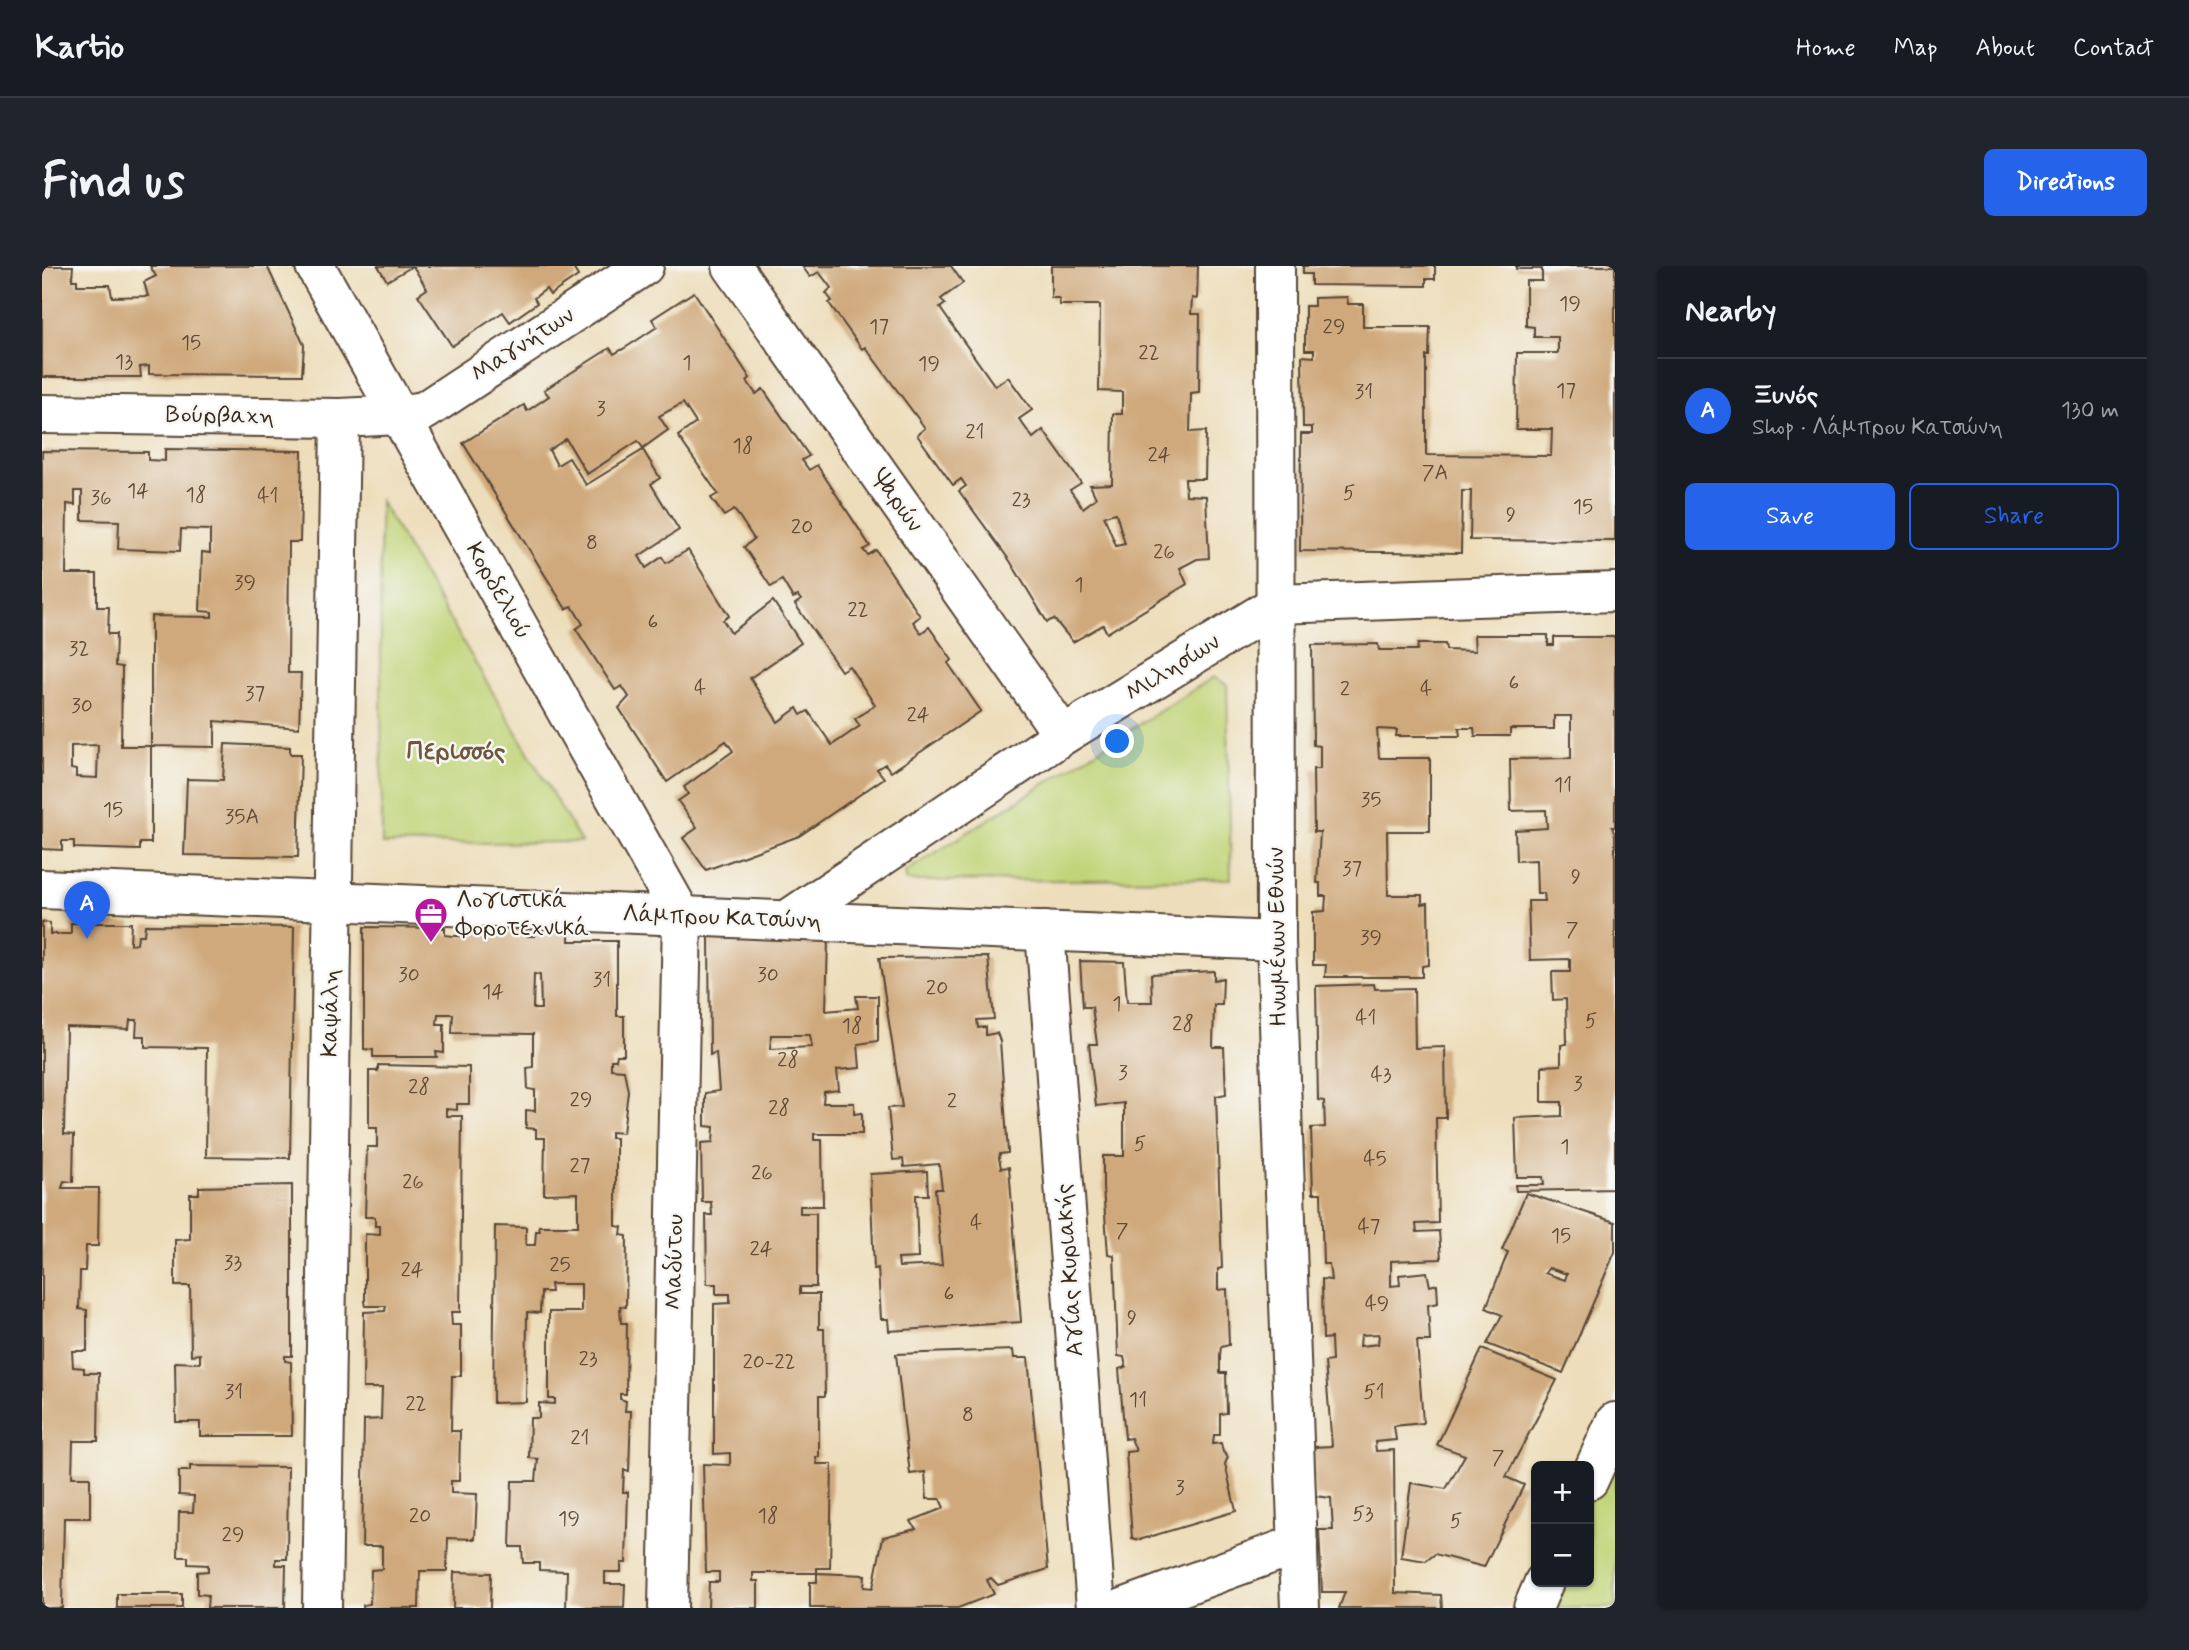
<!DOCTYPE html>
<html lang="en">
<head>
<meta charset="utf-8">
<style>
	body { margin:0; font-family:Mynerve,sans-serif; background:#20242c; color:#f1f3f6 }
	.controls { position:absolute; right:21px; bottom:21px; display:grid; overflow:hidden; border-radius:10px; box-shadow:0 2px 5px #0004 }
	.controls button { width:63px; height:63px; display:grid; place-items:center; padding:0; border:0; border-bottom:2px solid #363941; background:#171b24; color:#f1f3f6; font:35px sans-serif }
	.you { position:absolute; left:1076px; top:476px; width:24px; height:24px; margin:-18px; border:5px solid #fff; border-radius:50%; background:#1a73e8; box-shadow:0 0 0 10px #1a73e833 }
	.badge { display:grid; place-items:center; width:46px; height:46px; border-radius:50%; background:#2563eb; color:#fff; font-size:23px; font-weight:700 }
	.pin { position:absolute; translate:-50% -58px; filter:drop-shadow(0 2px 4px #0008) }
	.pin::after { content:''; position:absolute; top:37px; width:24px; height:21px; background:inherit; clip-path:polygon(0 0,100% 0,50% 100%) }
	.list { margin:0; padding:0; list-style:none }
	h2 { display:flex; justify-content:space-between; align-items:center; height:91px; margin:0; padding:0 28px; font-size:30px }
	h2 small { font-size:23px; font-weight:400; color:#9ea1a6 }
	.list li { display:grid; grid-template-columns:46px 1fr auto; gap:21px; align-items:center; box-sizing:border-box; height:105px; padding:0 28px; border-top:2px solid #363941 }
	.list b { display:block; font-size:26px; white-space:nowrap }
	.list p { margin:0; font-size:23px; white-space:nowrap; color:#9ea1a6 }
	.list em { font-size:23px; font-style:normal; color:#9ea1a6 }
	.actions { display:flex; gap:14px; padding:21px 28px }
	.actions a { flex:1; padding:16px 0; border:2px solid #2563eb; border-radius:10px; text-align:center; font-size:24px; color:#2563eb }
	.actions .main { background:#2563eb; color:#fff }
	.map { position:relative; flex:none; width:1573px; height:1342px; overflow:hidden; border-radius:10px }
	header { display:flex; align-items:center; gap:42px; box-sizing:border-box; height:98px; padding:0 35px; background:#171b24; border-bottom:2px solid #363941 }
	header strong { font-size:33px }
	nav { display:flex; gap:38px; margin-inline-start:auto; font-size:24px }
	.intro { display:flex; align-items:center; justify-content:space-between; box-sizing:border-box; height:168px; padding:0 42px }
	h1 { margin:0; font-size:49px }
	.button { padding:18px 32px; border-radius:10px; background:#2563eb; color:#fff; font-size:24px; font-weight:700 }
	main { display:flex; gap:42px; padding:0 42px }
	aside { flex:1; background:#171b24; border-radius:10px; box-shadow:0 2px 5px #0004 }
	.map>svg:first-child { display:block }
</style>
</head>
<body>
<header>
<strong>Kartio</strong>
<nav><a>Home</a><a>Map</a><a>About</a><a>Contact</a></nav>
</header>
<div class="intro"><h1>Find us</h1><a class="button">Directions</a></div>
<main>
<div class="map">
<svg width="1573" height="1342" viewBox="0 0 1573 1342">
	<rect width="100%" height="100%" fill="#f6f6f2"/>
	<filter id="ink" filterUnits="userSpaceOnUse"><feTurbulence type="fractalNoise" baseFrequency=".0143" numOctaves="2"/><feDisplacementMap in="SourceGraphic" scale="14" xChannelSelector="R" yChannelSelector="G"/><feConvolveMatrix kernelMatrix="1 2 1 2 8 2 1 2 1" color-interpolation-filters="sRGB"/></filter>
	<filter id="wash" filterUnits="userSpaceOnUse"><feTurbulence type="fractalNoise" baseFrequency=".00686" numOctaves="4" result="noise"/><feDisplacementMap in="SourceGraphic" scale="28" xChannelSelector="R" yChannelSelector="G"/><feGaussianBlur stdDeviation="1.57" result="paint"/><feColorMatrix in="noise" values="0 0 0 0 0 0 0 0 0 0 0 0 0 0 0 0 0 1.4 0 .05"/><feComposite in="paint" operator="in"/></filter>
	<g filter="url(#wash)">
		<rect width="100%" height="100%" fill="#edddba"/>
		<!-- green -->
		<g fill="#c1d478" stroke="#7e7f4b" stroke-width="2">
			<path d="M338,235L539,576L340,578Z"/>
			<path d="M1172,411L1185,419L1189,613L865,615L863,606Z"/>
			<path d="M1573,1156V1342H1491L1502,1316H1547V1214Z"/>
		</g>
		<g id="blocks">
			<!-- building -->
			<g fill="#cfa97b" fill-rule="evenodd">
				<path d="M0,0H31L30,14H35V19H68L70,31L106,30L102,16L114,10L108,0H225L262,79L260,109L107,108V100L98,101L99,111H0Z"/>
				<path d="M336,0H530L536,10L508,29L504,23L492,32L495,37L468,56L461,46L410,80L376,29L385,23L371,0L345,15Z"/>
				<path d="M760,0H909L921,17L899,33L903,38L898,42L953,120L966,111L990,144L977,153L991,172L1001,164L1039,217L1028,224L1041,242L1054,232L1048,219L1070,218L1071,148H1080V126L1057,125L1058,39H1018L1017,32H1009V0H1156L1155,33L1150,32L1149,48H1158L1157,126L1149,127L1148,166L1164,165L1163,213H1143L1144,229L1164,230L1167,292L1155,293L1138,302L1145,318L1065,367L1061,359L1031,376L1012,353L1005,356L968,295L917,225L924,220L919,213L911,219L875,169L883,162L823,81L820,83L787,37L790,35L784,27L789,22L777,6L768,11ZM1074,247L1083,278L1074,280L1062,250Z"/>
				<path d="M1261,0H1393V13H1384V20L1269,19V8H1261Z"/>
				<path d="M1474,0H1573V275L1428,274L1429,225H1420L1419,287L1258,285L1259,168H1270V161H1261L1260,90L1272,91V84H1263V40H1272V32L1305,31L1306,38H1321V61H1388L1387,90H1384V189L1509,190L1510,163H1474L1475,87H1516V71H1492V61L1484,60V15H1500V3H1474Z"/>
				<path d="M652,26L708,112L705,115L714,128L721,123L767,190L760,194L767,204L775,199L828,280L821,284L826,289L834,284L878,350L871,356L879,367L887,361L910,394L906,397L939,445L849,506L843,498L835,503L842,512L757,570L664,604L641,572L655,562L636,535L646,528L642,521L691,485L684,475L625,516L577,442L587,431L580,420L573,424L534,363L541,358L530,340L524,343L421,177L482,139L485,145L494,139L507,130L502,124L568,82L572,88L583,82L615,61L610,53ZM641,137L654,157L636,170L676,228L669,232L682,250L692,244L697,250L712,273L702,281L729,321L740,314L751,332L756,330L759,334L753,338L799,405L807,400L833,439L813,453L818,460L790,479L766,445L759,449L755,442L736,456L708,412L759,377L731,335L689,367L681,354L687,350L646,284L624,297L620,291L604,302L597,290L637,264L609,218L618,212L601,184L544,219L527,192L515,199L507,184L524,173L545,208L596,175L601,182L626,164L617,150Z"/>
				<path d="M123,183L260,185L258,276H247L246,407H259L257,462L173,455V481L109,480V350L170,351V346L158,345L160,286L168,287V264L139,263L138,285L76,283L77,255L40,254V225H33V239L25,238L24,308H55V341H67L66,368H74L73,400L80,401L79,480H109V577H98V584L32,582V575H20V584L0,583V185L106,186V194L123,195ZM56,479L55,512L34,511V504L29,503V480Z"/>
				<path d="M1432,369H1506V379H1512V371H1573V561H1570L1573,569V923L1474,925L1473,919H1502L1501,911H1475L1473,852L1520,850V836H1500V800L1519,799V779L1525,778L1524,733L1511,734L1510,706H1528V693L1488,694L1486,635H1503L1502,627H1495L1494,594L1474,595L1473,564L1505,562L1504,544L1469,545L1468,493L1529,492V450H1512V463H1468V470H1433L1432,462H1417L1418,470H1354L1355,464L1335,463L1337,492H1388V565H1345L1346,629H1380V638L1386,637L1387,699L1380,700V711H1283L1284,699H1271V646L1283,645L1284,630H1278V617H1275L1278,566H1272L1271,503H1278V480L1271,479L1270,379L1336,378L1337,384H1375L1376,378H1403L1404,384L1433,385Z"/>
				<path d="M183,478L248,481V488H259L256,591L142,589L145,513L181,514Z"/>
				<path d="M0,656L8,657V668H29V657H89L88,678H95L96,669H102L103,659L252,661L248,892L164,891L165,782L103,781V770H94L95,754H88L87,763L24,761L22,868L32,869L31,916L22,915L20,922H57L56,980H44L43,1005H38L37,1043L45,1044V1085H30L31,1101L42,1102V1107H57L56,1175H31L30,1211H48V1252H22L20,1342H0Z"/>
				<path d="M322,661L403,662V669L411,670H422L421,662L485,663V670H492V664L527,663V675H575V750H582V789H575L574,794H569V803L582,804L586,825L581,867L569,866V872H574V960L580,961L579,969L585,970L584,1041L578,1040L579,1057H585L584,1128H578V1133L584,1135L583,1145H589L587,1205L582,1204L581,1226H586L584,1297H579V1306H563V1318H583L582,1342H524L525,1305L497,1304V1297H481L480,1281H468L470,1215H494L496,1193L487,1192L488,1152H497V1137L513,1138V1133H507V1046H539V1018H508L509,1026H499L498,1047L485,1046L484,1136L451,1137L453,960L484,961V979H493L494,965H498L497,960H536V927L502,928L503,872H494V863L484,862V844L493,845V824L486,823L485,802L491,801V768L410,767L411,748H396L395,758H402V787L394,786L395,791H331V784L322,783ZM492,708L498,709L499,743H491Z"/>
				<path d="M667,670L786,673L784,745L816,742L814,730H836V775L816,778L818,802L795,804L797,824L782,826L781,837H812V848L820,847V868H772V874H780L781,940H758V947H774V1021H758V1028H777V1063H782L783,1130H777V1191H774L775,1198H790L788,1302H775V1307H711V1315H716V1342H666L667,1316H677V1306H664L661,1198L688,1199V1187L672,1188V1038L688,1037V1028H674V1018H665L664,949H670L669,936H660L659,877L671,876L672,861L663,860V827L677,825L674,786L668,789ZM729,769H768L770,781L728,783Z"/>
				<path d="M946,691L952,753L935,754L936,762L944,761V769L955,767L958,775L966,887L958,888L957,892L959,902L967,901L979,1056L847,1065L846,1053H839L836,1002L832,1003L828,908L885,905L886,929H874L876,992L856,993L857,1001L900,999L893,923H900L897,898L862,901L861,893L851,894L846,842L860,841L837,692Z"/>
				<path d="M1038,695L1082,696L1085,736H1110L1109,708L1172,705V714L1181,712L1180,739H1172L1171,781H1182L1184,828L1174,830L1180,1002L1176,1003V1024L1185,1023L1187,1079L1179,1081L1178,1089V1107H1184L1185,1147L1178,1148V1169H1172L1171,1178L1179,1177L1181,1186L1186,1191L1183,1198L1194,1245L1097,1274L1090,1272L1084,1186L1094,1185L1089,1172L1083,1173L1077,1103L1084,1101L1082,1091L1076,1090L1072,989L1066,988L1061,922V890H1082V837L1054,840L1047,778H1055L1050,741H1041Z"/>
				<path d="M1332,718L1333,723L1372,722L1373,782L1403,781L1404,852H1394L1396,957L1374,958L1375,966L1397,965L1399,993L1349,995V1020L1358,1019L1357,1009L1385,1006L1388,1020L1395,1018L1396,1037L1386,1039L1388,1075H1375L1381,1157L1352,1160L1354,1174L1333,1176L1334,1185L1352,1184L1353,1327L1399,1329L1400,1342H1297L1303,1326H1280L1277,1264H1291L1289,1232L1272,1230L1271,1181L1290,1180L1283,1096L1290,1095L1289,1072L1281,1073L1280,1013L1289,1014L1287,998H1281L1279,927H1271L1269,862L1283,861L1282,835L1276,834L1274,720ZM1337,1068L1336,1078L1318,1080L1319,1069Z"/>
				<path d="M336,799L427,801V838H415V844L404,843V850H420L418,1046H409L410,1059H419V1110H410L409,1165H418L417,1215H409V1227L435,1228L433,1273L406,1272L405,1305H378L377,1342H321V1339L328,1338L329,1304L340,1303V1280H320L322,1154L339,1153L340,1122H321L322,1046L343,1045L344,1040H323V968L338,969V960H333V951H323L325,881H335V862H327V805H336Z"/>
				<path d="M250,919V1090H243V1095L249,1096L250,1170H158V1156H134L133,1096L158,1097V1088L149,1089L148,1020H133V974L148,973V928H157V921Z"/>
				<path d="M1484,927L1573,956V986L1521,1107L1445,1078L1460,1049L1444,1042L1466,986L1460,984ZM1507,1002L1525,1008L1523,1014L1503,1007Z"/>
				<path d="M1440,1083L1515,1114L1464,1211L1482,1219L1442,1301L1393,1288L1384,1295L1359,1291L1369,1217L1404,1223L1423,1189L1395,1179Z"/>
				<path d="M971,1084L972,1092H986L1006,1303L956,1319L949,1312L945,1314L952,1328L916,1342H768V1316H775V1307L823,1309L822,1321L831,1322L841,1271L874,1263L869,1255L902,1242L898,1233H885L883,1206L868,1208L854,1088Z"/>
				<path d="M148,1200L246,1201L245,1293H234V1299H244L243,1342H165L166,1329L155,1328V1306L166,1305V1299L146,1298V1291H136L137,1246H151L152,1230L137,1229V1205H148Z"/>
				<path d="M412,1306L449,1307L448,1342H411Z"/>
				<rect x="75" y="1328" width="65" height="14"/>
			</g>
		</g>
	</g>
	<g filter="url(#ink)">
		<use href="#blocks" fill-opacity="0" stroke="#564535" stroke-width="2"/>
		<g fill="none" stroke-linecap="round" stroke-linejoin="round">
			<defs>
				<g id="minor">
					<path d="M273,0L640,650"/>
					<path d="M690,0L1021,469"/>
					<path d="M1233,0L1234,675L1258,1342"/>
					<path d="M0,148L298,152L357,149L382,145L602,0"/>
					<path d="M0,623L1234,675"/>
					<path d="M745,654L1021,469L1235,338L1573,326"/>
					<path d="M1003,665L1054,1342"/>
					<path d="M1547,1214L1573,1156"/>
					<path d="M280,1342L298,152"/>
					<path d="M626,1342L640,650"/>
					<path d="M1081,1342L1256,1278"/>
					<path d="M1491,1342L1502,1316"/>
				</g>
			</defs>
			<!-- minor casing -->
			<use href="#minor" stroke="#564535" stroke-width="42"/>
			<!-- minor -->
			<use href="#minor" stroke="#fff" stroke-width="38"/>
		</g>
	</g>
	<!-- icons -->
	<defs>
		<symbol id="office-pin" viewBox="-11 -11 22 30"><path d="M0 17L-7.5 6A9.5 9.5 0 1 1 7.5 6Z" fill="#b5179e" stroke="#f6f6f2"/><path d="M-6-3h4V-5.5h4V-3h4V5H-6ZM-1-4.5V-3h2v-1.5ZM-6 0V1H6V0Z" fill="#fff"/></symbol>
	</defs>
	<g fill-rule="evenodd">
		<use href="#office-pin" x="370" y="629" width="38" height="52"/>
	</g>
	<g text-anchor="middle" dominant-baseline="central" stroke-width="5" stroke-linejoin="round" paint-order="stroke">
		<!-- number labels -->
		<g font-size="21" fill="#604a35">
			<text x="1528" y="38">19</text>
			<text x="837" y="61">17</text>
			<text x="1292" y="61">29</text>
			<text x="149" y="77">15</text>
			<text x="1107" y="87">22</text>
			<text x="82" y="96">13</text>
			<text x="645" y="97">1</text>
			<text x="887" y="98">19</text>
			<text x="1524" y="125">17</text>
			<text x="1322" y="126">31</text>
			<text x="559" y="143">3</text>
			<text x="933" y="166">21</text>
			<text x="701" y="180">18</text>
			<text x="1117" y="189">24</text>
			<text x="1393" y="207">7Α</text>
			<text x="96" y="225">14</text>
			<text x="1307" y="227">5</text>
			<text x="154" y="229">18</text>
			<text x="226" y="230">41</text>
			<text x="59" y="232">36</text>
			<text x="979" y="234">23</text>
			<text x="1541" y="241">15</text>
			<text x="1469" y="249">9</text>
			<text x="760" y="261">20</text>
			<text x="550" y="277">8</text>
			<text x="1122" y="286">26</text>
			<text x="203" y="317">39</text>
			<text x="1037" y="319">1</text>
			<text x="816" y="344">22</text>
			<text x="611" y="356">6</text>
			<text x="37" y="383">32</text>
			<text x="1472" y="417">6</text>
			<text x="658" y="422">4</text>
			<text x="1303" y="423">2</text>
			<text x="1384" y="423">4</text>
			<text x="213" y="428">37</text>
			<text x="40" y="440">30</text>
			<text x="876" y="449">24</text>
			<text x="1521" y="519">11</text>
			<text x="1329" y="534">35</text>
			<text x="71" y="544">15</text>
			<text x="200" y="551">35Α</text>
			<text x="1310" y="603">37</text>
			<text x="1534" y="611">9</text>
			<text x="1530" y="664">7</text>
			<text x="1329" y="672">39</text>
			<text x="367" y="709">30</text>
			<text x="726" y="709">30</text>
			<text x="560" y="714">31</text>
			<text x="895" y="722">20</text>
			<text x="451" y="726">14</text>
			<text x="1075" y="738">1</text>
			<text x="1324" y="752">41</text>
			<text x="1549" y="755">5</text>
			<text x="1141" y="758">28</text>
			<text x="810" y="760">18</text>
			<text x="746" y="794">28</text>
			<text x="1081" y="807">3</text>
			<text x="1339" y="809">43</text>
			<text x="1536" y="818">3</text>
			<text x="377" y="821">28</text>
			<text x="539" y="834">29</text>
			<text x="910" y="835">2</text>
			<text x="737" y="842">28</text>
			<text x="1098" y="878">5</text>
			<text x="1523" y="881">1</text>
			<text x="1333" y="893">45</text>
			<text x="538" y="900">27</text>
			<text x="720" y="907">26</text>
			<text x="371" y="916">26</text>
			<text x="934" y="957">4</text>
			<text x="1327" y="961">47</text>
			<text x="1080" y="965">7</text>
			<text x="1519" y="970">15</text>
			<text x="719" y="983">24</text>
			<text x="191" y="997">33</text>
			<text x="518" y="999">25</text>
			<text x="370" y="1004">24</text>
			<text x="907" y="1028">6</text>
			<text x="1335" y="1038">49</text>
			<text x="1090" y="1052">9</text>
			<text x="546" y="1093">23</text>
			<text x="727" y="1096">20-22</text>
			<text x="192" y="1126">31</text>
			<text x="1332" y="1126">51</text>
			<text x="1096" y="1134">11</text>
			<text x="374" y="1138">22</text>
			<text x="926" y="1149">8</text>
			<text x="538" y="1172">21</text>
			<text x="1456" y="1192">7</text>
			<text x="1138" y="1222">3</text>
			<text x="1321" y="1248">53</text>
			<text x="378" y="1250">20</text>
			<text x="726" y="1250">18</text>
			<text x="527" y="1253">19</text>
			<text x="1414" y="1255">5</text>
			<text x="191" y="1269">29</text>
		</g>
		<!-- street labels -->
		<g font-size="24" fill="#3b2a1e" stroke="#f6f6f2">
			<text transform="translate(481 79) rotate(-33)">Μαγνήτων</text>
			<text transform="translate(178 150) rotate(1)">Βούρβαχη</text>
			<text transform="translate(855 235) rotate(55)">Ψαρών</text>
			<text transform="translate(456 325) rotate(60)">Κορδελιού</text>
			<text transform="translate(1131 402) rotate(-32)">Μιλησίων</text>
			<text transform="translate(680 652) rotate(2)">Λάμπρου Κατσώνη</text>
			<text transform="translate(1236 671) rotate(-91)">Ηνωμένων Εθνών</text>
			<text transform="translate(289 747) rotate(-89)">Καψάλη</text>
			<text transform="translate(633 996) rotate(-89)">Μαδύτου</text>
			<text transform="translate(1028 1004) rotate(-94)">Αγίας Κυριακής</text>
		</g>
		<!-- poi labels -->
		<g font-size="24" fill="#3b2a1e" stroke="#f6f6f2" text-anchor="start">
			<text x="414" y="634">Λογιστικά<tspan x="414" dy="28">Φοροτεχνικά</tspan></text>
		</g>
		<!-- neighbourhood labels -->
		<g font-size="26" font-weight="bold" fill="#6f563f" stroke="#f6f6f2">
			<text x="414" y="486">Περισσός</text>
		</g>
	</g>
</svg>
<div class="controls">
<button>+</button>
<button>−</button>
</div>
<div class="you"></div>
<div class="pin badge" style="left:45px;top:673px">A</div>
</div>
<aside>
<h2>Nearby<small></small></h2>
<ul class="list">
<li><span class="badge">A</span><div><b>Ξυνός</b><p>Shop · Λάμπρου Κατσώνη</p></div><em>130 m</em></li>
</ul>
<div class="actions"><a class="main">Save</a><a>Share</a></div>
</aside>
</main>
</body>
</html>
